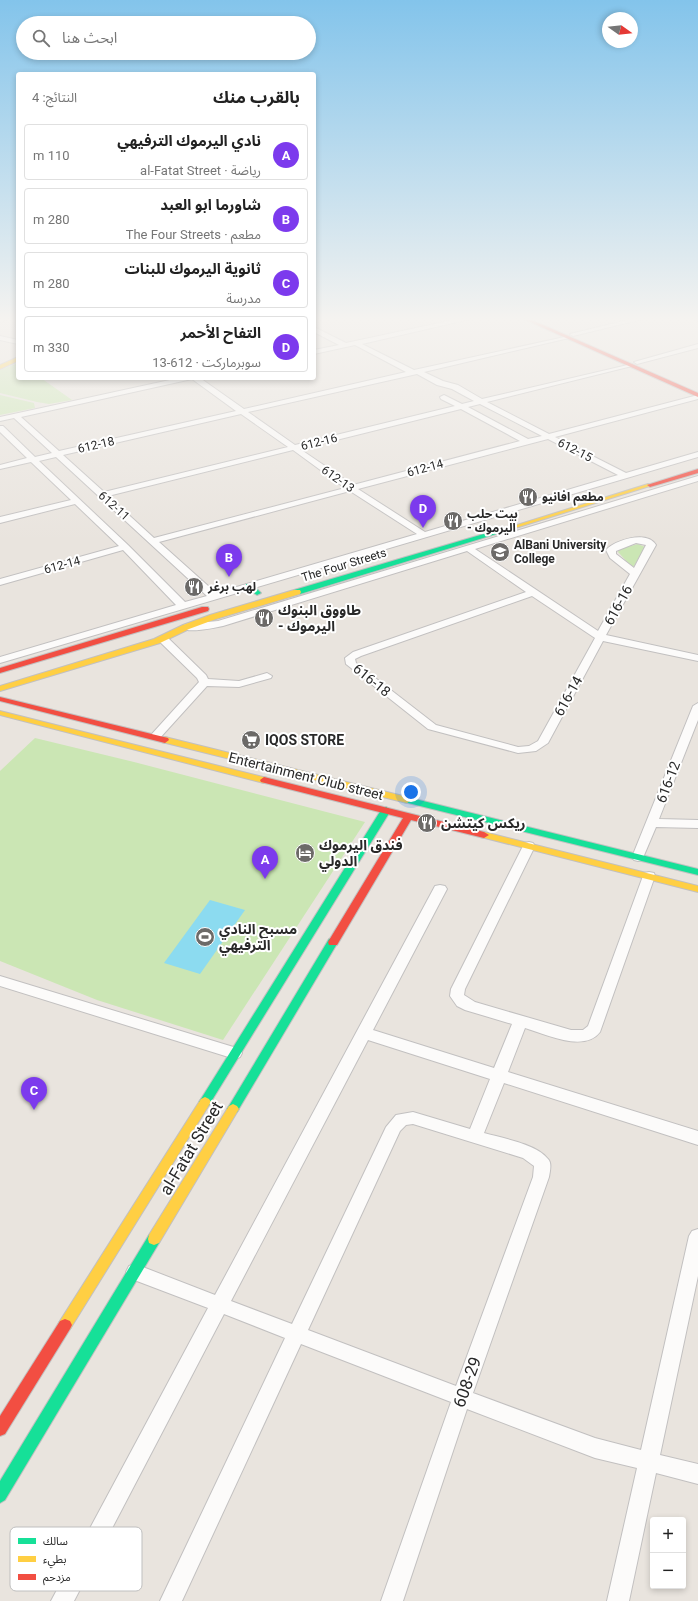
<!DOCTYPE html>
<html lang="ar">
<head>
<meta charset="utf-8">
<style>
	body { margin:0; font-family:Roboto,"Noto Sans Arabic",sans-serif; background:#f2f2f2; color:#222; direction:rtl }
	.controls { position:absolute; right:12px; bottom:12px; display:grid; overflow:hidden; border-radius:4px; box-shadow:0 2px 6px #0003 }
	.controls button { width:36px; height:36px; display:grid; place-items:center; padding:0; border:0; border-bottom:1px solid #e0e0e0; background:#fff; color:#222; font:20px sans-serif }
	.compass { position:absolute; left:602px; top:12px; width:36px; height:36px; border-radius:50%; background:#fff; box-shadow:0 2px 6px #0003; rotate:105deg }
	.you { position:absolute; left:411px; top:792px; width:14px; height:14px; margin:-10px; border:3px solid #fff; border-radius:50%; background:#1a73e8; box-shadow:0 0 0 6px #1a73e833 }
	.badge { display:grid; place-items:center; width:26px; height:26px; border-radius:50%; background:#7c3aed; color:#fff; font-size:13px; font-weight:700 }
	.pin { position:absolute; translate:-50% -33px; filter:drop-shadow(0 1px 2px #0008) }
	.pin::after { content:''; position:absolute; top:21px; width:14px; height:12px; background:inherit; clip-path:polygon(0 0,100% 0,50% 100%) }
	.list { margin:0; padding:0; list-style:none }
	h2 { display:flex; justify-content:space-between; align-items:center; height:52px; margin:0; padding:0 16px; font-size:17px }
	h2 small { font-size:13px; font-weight:400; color:#767676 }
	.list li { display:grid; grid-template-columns:26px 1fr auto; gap:12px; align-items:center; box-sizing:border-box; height:56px; margin:0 8px 8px; padding:0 8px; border:1px solid #e0e0e0; border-radius:4px }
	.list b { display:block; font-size:15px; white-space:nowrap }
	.list p { margin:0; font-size:13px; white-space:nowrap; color:#767676 }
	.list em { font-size:13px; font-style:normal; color:#767676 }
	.icon { flex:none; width:22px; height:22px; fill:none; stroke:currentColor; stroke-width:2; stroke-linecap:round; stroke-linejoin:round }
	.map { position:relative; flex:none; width:698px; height:1601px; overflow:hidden; direction:ltr }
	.search { position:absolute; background:#fff; box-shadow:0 2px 6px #0003; left:16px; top:16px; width:300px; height:44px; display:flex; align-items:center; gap:10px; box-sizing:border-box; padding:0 14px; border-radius:22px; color:#767676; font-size:15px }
	.panel { position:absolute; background:#fff; box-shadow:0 2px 6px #0003; left:16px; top:72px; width:300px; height:308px; border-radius:4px; direction:rtl }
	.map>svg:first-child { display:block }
</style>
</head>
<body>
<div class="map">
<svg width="698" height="1601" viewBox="0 0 698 1601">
	<rect width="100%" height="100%" fill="#e9e4de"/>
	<!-- green -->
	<g fill="#cbe6b4">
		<path d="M18,363V378H41L72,400L49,404L37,402L0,393V370Z"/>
		<path d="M0,395L34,403L35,408L0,415Z"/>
		<path d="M638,544L645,547L634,566H631L618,552L620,549Z"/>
		<path d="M35,738L134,762L365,822L223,1040L97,1000L0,961V771Z"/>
	</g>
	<!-- water -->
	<path fill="#8cdbf0" d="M210,900L245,910L200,974L164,963Z"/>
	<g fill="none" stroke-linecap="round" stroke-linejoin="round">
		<defs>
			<g id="street">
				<path d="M10,317L9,318L0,322V318Z"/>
				<path d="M467,317H479L362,344L414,370L569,336V338L424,372L443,381L458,385L482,399L632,364V366L487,402L549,434L698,395V399L555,437L626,473L698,452V457L0,663V657L176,605L123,550L0,585V579L119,546L75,504L0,523V517L71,500L31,462L0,469V465L27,458L0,432V426H3L35,457L52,453L14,418L0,421V417L179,378H200L244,409L406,372L355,345L314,354V350L339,345L314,332V327L346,343ZM417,374L437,385L452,389L474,401L462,404L444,395L440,397L441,399L455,406L295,445L248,412ZM192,379L236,411L59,451L21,417ZM480,404L542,436L528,439L468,407ZM461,409L520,441L353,485L300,449ZM241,414L288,447L104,492L63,455ZM548,439L618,475L425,532L358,489ZM293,450L345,488L154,538L108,496ZM56,457L207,596L185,602L128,545L39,461ZM350,491L417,534L216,593L159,542Z"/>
				<path d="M640,317H651L573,336L570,334Z"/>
				<path d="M689,317H698V321Z"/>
				<path d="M0,336L18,340V344L0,340Z"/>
				<path d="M698,344V348L637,364L634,362Z"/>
				<path d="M698,476V481L475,549L598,631L630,574L610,558L606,550C615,540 647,530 656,545L606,635L698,655V661L603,641L548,743L536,751L518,753L428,729L346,664L345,658L353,652L526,592L467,551L223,626C213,628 187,634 181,627L186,624L218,621ZM636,543L646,545L634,568L616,554V551ZM532,596L595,638L538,741L529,746L518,747L436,725L356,663L355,659L361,656Z"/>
				<path d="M163,636L167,637L206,675L208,679L239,681L267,673L272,676L271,678L239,687L207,686L159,739H151L149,737L151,735L199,682L197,678L159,641L158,639L159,637Z"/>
				<path d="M698,703V720L659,819L698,820V828L656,827L642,860L638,861L634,860L632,857L693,706Z"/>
				<path d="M529,842L533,843L535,846L465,989L464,995L475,1002L571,1030H583L588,1026L643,876L644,873L649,872L654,873L655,876L600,1032C584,1053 545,1034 525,1028L508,1072L698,1131V1145L504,1083L484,1133C502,1138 537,1144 548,1159C552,1163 550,1171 549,1177L473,1393L595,1438L641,1450L689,1236L692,1231L698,1229V1276L660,1455L698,1464V1484L656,1473L629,1601H607L637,1468L595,1458L467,1409L403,1601H381L451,1402L301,1344L182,1601H160L285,1338L224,1314L74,1601H51L208,1308L129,1278L126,1272L129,1266L135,1264L215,1295L435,886L440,885L445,886L447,889L373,1030L494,1068L512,1024L465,1010L457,1006L450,996L451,989L523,846L525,843ZM368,1040L490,1079L470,1129L413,1112L396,1115L386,1127L292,1324L231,1301ZM413,1124L523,1158L534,1166L533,1177L456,1386L308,1330L400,1131L406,1125Z"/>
				<path d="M0,976L240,1049L242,1053L240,1057L235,1059L0,986Z"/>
			</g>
			<g id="fast">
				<path d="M504,528L506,529V531L300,594H294L293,592L294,590Z"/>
				<path d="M246,584H252L261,593L257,595L246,588Z"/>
				<path d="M407,797L698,869V875L404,802L403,800L404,798Z"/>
				<path d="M386,807L391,810L209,1105L205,1107L201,1105L199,1102L201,1099L381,810Z"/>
				<path d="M333,938L337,939L338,942L237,1112L233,1114L229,1112L227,1109L229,1106L329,939Z"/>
				<path d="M154,1233L159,1235L160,1239L159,1243L5,1500L0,1503V1481L149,1235Z"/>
			</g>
			<g id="slow">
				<path d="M18,357V361L0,369V365Z"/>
				<path d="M648,484L653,485L506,531H502L501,530Z"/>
				<path d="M294,590H300L301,592L300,594L216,619L189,629L160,643L0,691V686L154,639L183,625L210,615Z"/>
				<path d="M0,711L267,778L268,780L264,783L0,715Z"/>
				<path d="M165,737L407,797L411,800L407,803L162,742L161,740L162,738Z"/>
				<path d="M484,832L698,886V892L481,837L479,835Z"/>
				<path d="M205,1097L209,1099L211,1102L209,1105L70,1329L65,1331L60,1329L58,1325L60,1321L201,1099Z"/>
				<path d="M233,1104L237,1106L239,1109L237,1112L159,1243L154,1245L149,1243L148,1239L149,1235L229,1106Z"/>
			</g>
			<g id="jam">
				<path d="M519,317H525L698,393V397Z"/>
				<path d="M698,469V473L650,487L647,485Z"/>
				<path d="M202,607H208L209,609L208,611L0,673V668Z"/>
				<path d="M0,697L168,738L169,740L165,743L0,701Z"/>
				<path d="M264,777L484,832L489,835L484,838L411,820L337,945H329L328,942L403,818L261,782L260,780Z"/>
				<path d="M65,1319L70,1321L72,1325L70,1329L5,1434L0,1436V1416L60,1321Z"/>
			</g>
		</defs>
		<!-- street casing -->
		<use href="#street" stroke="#c2c0c0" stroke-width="2"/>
		<!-- fast casing -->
		<use href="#fast" stroke="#c2c0c0" stroke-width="2"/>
		<!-- slow casing -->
		<use href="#slow" stroke="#c2c0c0" stroke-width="2"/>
		<!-- jam casing -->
		<use href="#jam" stroke="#c2c0c0" stroke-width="2"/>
		<!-- street -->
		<use href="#street" fill="#fcfbfa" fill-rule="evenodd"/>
		<!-- fast -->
		<use href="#fast" fill="#16e098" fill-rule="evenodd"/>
		<!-- slow -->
		<use href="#slow" fill="#ffcf43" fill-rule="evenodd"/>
		<!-- jam -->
		<use href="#jam" fill="#f24e42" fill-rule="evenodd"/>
	</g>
	<!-- sky -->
	<linearGradient id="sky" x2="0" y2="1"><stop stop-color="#83c4eb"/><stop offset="0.59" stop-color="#f5f3f0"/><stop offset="1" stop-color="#f5f3f0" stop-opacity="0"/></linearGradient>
	<rect width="698" height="541" fill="url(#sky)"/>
	<!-- icons -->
	<defs>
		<symbol id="restaurant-disc" viewBox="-11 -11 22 22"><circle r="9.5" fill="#6c6a68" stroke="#fff"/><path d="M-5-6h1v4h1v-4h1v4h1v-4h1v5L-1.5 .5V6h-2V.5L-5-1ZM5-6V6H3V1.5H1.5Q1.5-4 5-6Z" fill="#fff"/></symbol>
		<symbol id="university-disc" viewBox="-11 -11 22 22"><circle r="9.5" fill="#6c6a68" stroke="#fff"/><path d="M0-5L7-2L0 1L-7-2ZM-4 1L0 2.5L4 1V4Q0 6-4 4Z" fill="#fff"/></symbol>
		<symbol id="supermarket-disc" viewBox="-11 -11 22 22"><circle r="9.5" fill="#6c6a68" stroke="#fff"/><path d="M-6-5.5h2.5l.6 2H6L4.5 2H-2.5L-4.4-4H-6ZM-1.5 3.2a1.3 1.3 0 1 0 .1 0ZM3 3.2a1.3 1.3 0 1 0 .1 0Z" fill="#fff"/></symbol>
		<symbol id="hotel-disc" viewBox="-11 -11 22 22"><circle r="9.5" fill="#6c6a68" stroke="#fff"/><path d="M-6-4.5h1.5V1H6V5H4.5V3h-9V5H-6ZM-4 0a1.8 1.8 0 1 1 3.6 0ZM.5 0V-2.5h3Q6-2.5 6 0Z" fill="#fff"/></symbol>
		<symbol id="stadium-disc" viewBox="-11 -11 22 22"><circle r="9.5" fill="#6c6a68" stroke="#fff"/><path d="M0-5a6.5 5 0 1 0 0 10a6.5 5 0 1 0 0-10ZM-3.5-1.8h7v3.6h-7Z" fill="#fff"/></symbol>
	</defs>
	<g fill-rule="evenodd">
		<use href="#restaurant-disc" x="517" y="486" width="22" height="22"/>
		<use href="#restaurant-disc" x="442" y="510" width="22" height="22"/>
		<use href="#university-disc" x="489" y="541" width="22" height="22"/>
		<use href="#restaurant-disc" x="183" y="576" width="22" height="22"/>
		<use href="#restaurant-disc" x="253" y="607" width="22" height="22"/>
		<use href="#supermarket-disc" x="240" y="729" width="22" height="22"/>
		<use href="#restaurant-disc" x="416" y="812" width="22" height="22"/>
		<use href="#hotel-disc" x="294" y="842" width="22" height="22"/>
		<use href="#stadium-disc" x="194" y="926" width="22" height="22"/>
	</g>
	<g text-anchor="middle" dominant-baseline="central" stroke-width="4" stroke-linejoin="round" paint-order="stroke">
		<!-- far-street labels -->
		<g font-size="12" fill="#292929" stroke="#fff">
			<text transform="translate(319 442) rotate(-14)">612-16</text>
			<text transform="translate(96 445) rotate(-13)">612-18</text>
			<text transform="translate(575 450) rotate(27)">612-15</text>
			<text transform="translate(425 468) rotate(-15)">612-14</text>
			<text transform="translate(338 479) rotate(35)">612-13</text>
			<text transform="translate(114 506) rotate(42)">612-11</text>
			<text transform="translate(62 565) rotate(-15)">612-14</text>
			<text transform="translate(344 565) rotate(-17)">The Four Streets</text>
		</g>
		<!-- far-poi labels -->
		<g font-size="12" font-weight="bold" fill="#292929" stroke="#fff" text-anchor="start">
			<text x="542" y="497">مطعم افانيو</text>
			<text x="467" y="514">بيت حلب<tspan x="467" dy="14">- اليرموك</tspan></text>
			<text x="514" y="545">AlBani University<tspan x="514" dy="14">College</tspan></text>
			<text x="208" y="587">لهب برغر</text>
		</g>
		<!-- street labels -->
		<g font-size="14" fill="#292929" stroke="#fff">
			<text transform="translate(618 605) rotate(-61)">616-16</text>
			<text transform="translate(372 680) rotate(39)">616-18</text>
			<text transform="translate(568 696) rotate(-61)">616-14</text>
			<text transform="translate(306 776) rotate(14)">Entertainment Club street</text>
			<text transform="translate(668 782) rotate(-69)">616-12</text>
		</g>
		<!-- poi labels -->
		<g font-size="14" font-weight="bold" fill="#292929" stroke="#fff" text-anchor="start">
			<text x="278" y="610">طاووق البنوك<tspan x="278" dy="16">- اليرموك</tspan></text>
			<text x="265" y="740">IQOS STORE</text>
			<text x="441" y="823">ريكس كيتشن</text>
			<text x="319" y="845">فندق اليرموك<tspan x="319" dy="16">الدولي</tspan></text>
			<text x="219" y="929">مسبح النادي<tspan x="219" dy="16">الترفيهي</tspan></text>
		</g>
		<!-- near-street labels -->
		<g font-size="17" fill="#292929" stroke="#fff">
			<text transform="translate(191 1148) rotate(-59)">al-Fatat Street</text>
			<text transform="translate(467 1382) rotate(-70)">608-29</text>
		</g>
	</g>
	<!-- legend -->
	<rect x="10" y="1527" width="132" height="64" rx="6" fill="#fff" stroke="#bfbfbf" stroke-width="1"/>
	<rect x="18" y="1538" width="18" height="6" fill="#16e098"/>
	<rect x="18" y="1556" width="18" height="6" fill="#ffcf43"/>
	<rect x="18" y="1574" width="18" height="6" fill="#f24e42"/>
	<g font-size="11" fill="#292929">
		<text x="43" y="1545">سالك</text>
		<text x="43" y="1563">بطيء</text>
		<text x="43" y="1581">مزدحم</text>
	</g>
</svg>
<div class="controls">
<button>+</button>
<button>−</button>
</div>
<svg class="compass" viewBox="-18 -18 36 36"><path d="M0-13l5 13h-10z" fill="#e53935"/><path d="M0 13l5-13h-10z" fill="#767676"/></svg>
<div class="you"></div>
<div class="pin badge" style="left:265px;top:879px">A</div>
<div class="pin badge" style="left:229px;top:577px">B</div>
<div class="pin badge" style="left:34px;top:1110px">C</div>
<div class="pin badge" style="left:423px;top:528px">D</div>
<div class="search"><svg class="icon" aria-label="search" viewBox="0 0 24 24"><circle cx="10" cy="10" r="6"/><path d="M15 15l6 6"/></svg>ابحث هنا</div>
<section class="panel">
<h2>بالقرب منك<small>النتائج: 4</small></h2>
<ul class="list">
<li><span class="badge">A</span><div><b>نادي اليرموك الترفيهي</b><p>رياضة · al-Fatat Street</p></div><em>110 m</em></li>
<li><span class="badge">B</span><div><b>شاورما ابو العبد</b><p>مطعم · The Four Streets</p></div><em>280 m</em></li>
<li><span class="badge">C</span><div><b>ثانوية اليرموك للبنات</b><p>مدرسة</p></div><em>280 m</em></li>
<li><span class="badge">D</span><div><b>التفاح الأحمر</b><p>سوبرماركت · 612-13</p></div><em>330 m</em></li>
</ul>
</section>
</div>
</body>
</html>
